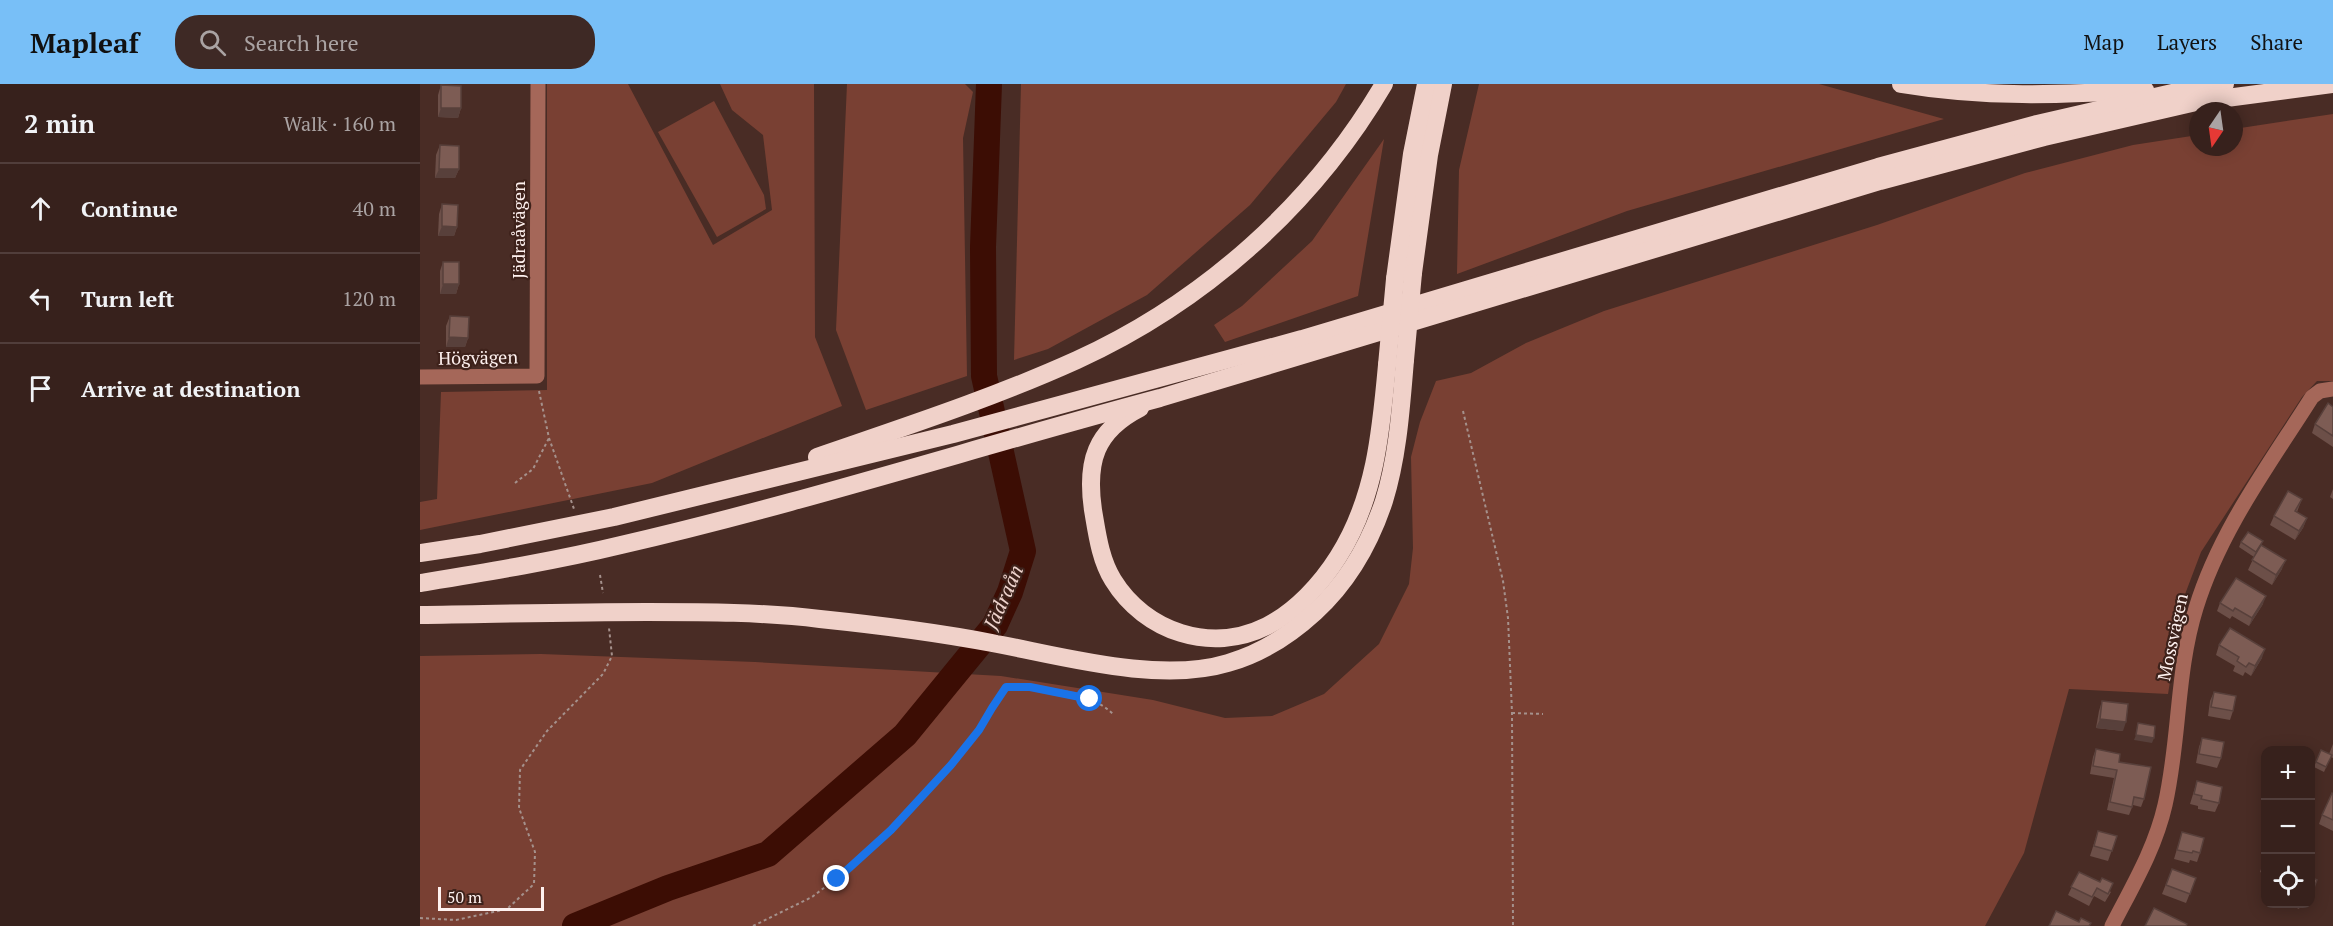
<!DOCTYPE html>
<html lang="en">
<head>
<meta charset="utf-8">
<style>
	body { margin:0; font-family:"PT Serif",serif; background:#3e2925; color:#f1f3f6 }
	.controls { position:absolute; right:18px; bottom:18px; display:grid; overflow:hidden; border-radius:12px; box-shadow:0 3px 15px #0003 }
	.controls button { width:54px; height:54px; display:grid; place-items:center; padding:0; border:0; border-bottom:2px solid #513e3b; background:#37211c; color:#f1f3f6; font:30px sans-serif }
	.compass { position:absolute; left:1769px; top:18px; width:54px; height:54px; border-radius:50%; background:#37211c; box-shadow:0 3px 15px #0003; rotate:193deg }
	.scale { position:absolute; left:18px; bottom:15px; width:106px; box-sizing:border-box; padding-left:6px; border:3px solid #fef1ef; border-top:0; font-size:16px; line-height:21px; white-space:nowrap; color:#fef1ef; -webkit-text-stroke:4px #3e221b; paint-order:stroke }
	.stop { position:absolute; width:18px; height:18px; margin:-14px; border:4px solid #1a73e8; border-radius:50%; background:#fff }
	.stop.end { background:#1a73e8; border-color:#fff; box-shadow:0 2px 6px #0008 }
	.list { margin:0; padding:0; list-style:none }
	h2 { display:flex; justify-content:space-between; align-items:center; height:78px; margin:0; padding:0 24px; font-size:26px }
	h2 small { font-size:20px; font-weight:400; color:#aaa3a3 }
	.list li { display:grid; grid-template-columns:39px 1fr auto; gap:18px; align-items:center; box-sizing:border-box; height:90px; padding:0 24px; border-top:2px solid #513e3b }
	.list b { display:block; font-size:22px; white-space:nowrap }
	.list em { font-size:20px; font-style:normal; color:#aaa3a3 }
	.icon { flex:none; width:33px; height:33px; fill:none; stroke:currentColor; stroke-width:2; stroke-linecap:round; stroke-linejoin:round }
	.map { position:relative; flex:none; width:1913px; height:842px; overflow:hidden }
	header { display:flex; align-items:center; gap:36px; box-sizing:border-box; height:84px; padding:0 30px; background:#78bff7; color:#111 }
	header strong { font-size:28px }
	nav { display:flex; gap:33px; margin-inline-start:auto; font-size:21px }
	.search { width:420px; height:54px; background:#3e2925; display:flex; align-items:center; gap:15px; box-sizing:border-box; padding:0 21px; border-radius:24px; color:#aaa3a3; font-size:22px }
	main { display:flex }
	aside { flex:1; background:#37211c }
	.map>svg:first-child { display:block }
</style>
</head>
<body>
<header>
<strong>Mapleaf</strong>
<div class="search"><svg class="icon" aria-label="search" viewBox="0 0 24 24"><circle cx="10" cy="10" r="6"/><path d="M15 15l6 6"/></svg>Search here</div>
<nav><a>Map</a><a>Layers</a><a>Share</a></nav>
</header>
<main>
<aside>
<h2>2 min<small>Walk · 160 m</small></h2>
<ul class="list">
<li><svg class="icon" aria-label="ahead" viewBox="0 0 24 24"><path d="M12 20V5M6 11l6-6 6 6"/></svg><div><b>Continue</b></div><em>40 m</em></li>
<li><svg class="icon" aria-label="left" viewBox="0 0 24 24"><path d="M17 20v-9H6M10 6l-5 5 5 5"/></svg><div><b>Turn left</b></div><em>120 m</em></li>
<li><svg class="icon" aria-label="arrive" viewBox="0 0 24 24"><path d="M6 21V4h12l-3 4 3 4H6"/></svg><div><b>Arrive at destination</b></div></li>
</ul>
</aside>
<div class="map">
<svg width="1913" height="842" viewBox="0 0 1913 842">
	<rect width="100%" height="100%" fill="#492c25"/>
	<!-- green -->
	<g fill="#794033">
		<path d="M127,0H208L293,161L352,126L343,51L312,26L300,0H394L395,253L422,322L232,399L0,446V418L17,415L21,308L127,306Z"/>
		<path d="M427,0H545L553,8L543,54L547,292L446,326L416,246Z"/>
		<path d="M601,0H926L916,18L830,121L727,211L628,265L594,276Z"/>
		<path d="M1059,0H1399L1524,35L1207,127L1037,190L1039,86Z"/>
		<path d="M294,17L344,111L346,125L297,153L238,48Z"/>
		<path d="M1913,30V297H1897L1882,313L1781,468L1764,513L1748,610L1649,605L1604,769L1565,842H0V572L121,570L335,578L581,592L733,616L805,634L852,632L904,610L959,560L989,500L993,464L991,373L1000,338L1016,297L1051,289L1106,259L1184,227L1457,141L1605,89L1713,61L1778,51V63H1814V45Z"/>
		<path d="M964,55L938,212L805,258L794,241L822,222L892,157Z"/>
	</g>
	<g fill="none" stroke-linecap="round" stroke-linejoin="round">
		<!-- river -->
		<path stroke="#3c0d04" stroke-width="26" d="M155,842L248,804L348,770L485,651L575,541L590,508L603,467L564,292L563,163L569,0"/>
		<!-- path -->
		<g stroke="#a5918c" stroke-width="2" stroke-dasharray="3 3" stroke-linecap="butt">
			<path d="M119,307L129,354L154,425"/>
			<path d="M1043,327L1083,497L1088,534L1092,629L1093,842"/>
			<path d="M95,399L113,385L129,354"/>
			<path d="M180,491L183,509"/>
			<path d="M1092,629L1123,630"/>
			<path d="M0,834L36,836L87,825L114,800L115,768L99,724L100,686L127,647L183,590L192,572L189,544"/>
			<path d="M333,842L392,813L438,778L471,746L531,681L559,646L572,624L587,603C621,603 667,605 693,630"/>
		</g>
		<!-- minor -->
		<g stroke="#a56759" stroke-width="15">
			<path d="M0,293L117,292L118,0"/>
			<path d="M1692,842C1712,803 1735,765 1745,721C1760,656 1756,588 1776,524C1800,446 1849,381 1892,313L1900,307L1913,305"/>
		</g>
		<!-- highway -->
		<g stroke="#f0d1c9" stroke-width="18">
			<path d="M1481,0C1564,14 1641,11 1725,6"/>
			<path d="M1764,4L1805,0"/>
			<path d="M993,189L1009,71L1023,0"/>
			<path d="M975,195L992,70L1006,0"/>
			<path d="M720,324C675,347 666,378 673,426C677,449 680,475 693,496C725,548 791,570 847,542C876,527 901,500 918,473C955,415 961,348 967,281"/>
			<path d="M397,373C484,343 573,314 657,276C784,218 893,121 964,0"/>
			<path d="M0,469L60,460L194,433L533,350L882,255L1458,83L1617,40L1774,4"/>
			<path d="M0,499C67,488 135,477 201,461C383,419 560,362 740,314L1460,97L1624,53L1776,18L1913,0"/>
			<path d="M0,531C76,530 151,528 227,528C285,528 343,528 400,535C458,541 515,548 572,559C642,572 739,600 808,579C840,570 871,550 895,528C928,498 950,459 964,417C978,372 981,323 985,276"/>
		</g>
		<!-- highway-bridge -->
		<g stroke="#f0d1c9" stroke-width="18">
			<path d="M985,276L993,189"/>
			<path d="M967,281L975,195"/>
		</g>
	</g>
	<!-- wall -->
	<g fill="#6c4f48">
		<path d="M21,1L41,24L38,34L18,33V11Z"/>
		<path d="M20,61L39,85L35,94H15L16,71Z"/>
		<path d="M22,120L37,143L34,152H18L19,130Z"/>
		<path d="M23,178L39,200L36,210H20V187Z"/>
		<path d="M30,232L48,254L45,263H26V242Z"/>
		<path d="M1913,323V363L1892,349L1895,340Z"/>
		<path d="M1913,405V415L1910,413Z"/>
		<path d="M1882,415L1877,428L1887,434L1883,444L1875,456L1850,441L1854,432Z"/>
		<path d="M1821,458L1842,461L1862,485L1852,501L1828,486L1834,473L1819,463Z"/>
		<path d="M1800,519L1843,520L1829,542L1812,532L1810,535L1797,527Z"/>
		<path d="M1799,561L1842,574L1831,592L1825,588L1823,592L1813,587L1815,582L1796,571Z"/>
		<path d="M1794,608L1813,627L1810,636L1788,632L1790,617Z"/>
		<path d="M1682,617L1703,647L1676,644L1679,627Z"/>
		<path d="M1782,654L1801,674L1797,684L1776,679L1779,663Z"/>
		<path d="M1913,660V674L1911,673L1904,688L1894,683L1896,678L1909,670Z"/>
		<path d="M1676,665L1699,678L1724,715L1721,723L1713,721L1709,731L1687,726L1694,694L1670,690L1673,673Z"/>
		<path d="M1777,697L1799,719L1795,728L1778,725V722L1770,720Z"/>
		<path d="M1913,710V747L1899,740L1902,731Z"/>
		<path d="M1678,747L1697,752L1688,777L1670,772Z"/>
		<path d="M1762,748L1780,769L1777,778L1770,776L1769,779L1754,775Z"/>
		<path d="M1845,774V790L1840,788Z"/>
		<path d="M1752,785L1776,794L1766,819L1742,810Z"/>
		<path d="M1659,788L1691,808L1685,818L1674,812L1669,822L1648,811Z"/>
		<path d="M1866,819H1881L1879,825Z"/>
	</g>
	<!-- shaded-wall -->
	<g fill="#58403b">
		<path d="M21,24H41L38,34L18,33Z"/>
		<path d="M19,85H39L35,94H15Z"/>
		<path d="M22,142L37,143L34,152H18Z"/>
		<path d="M23,200H39L36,210H20Z"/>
		<path d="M29,253L48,254L45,263H26Z"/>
		<path d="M1887,434L1883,444L1875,456L1879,447Z"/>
		<path d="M1866,476L1862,485L1852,501L1856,491Z"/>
		<path d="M1846,512L1843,520L1829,542L1832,534Z"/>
		<path d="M1845,565L1842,574L1831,592L1835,582Z"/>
		<path d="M1680,635L1706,638L1703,647L1676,644Z"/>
		<path d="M1716,651L1734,654L1732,659L1714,656Z"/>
	</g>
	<!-- building -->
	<g fill="#7d5c54" stroke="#58403b" stroke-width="1.5">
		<path d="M21,1L41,2V24H21Z"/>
		<path d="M20,61L39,62V85H19Z"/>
		<path d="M22,120L38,121L37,143L22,142Z"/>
		<rect x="23" y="178" width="16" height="22"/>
		<path d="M30,232L49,233L48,254L29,253Z"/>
		<path d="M1908,319L1913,323V352L1895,340Z"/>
		<path d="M1868,407L1882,415L1875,427L1887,434L1879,447L1854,432Z"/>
		<path d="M1828,448L1843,457L1836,468L1821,458Z"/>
		<path d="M1841,461L1866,476L1856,491L1832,476Z"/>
		<path d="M1816,494L1846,512L1832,534L1815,524L1813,527L1800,519Z"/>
		<path d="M1810,544L1845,565L1835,582L1829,579L1826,583L1817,577L1819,573L1799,561Z"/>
		<path d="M1794,608L1816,612L1813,627L1791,623Z"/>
		<path d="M1682,617L1708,620L1706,638L1680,635Z"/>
		<path d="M1718,639L1735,642L1734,654L1716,651Z"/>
		<path d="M1782,654L1804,658L1801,674L1779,670Z"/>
		<path d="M1676,665L1700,670L1699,678L1731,683L1724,715L1714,713L1712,723L1690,718L1697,686L1673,682Z"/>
		<path d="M1901,666L1912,671L1906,683L1896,678Z"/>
		<path d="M1777,697L1802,703L1799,719L1781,715L1782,712L1774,710Z"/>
		<path d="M1912,709L1913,710V736L1902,731Z"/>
		<path d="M1678,747L1697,752L1692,767L1674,762Z"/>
		<path d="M1762,748L1784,754L1780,769L1773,767L1772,769L1757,766Z"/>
		<path d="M1752,785L1776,794L1770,810L1746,801Z"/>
		<path d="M1659,788L1680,798L1682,794L1693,799L1688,810L1677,804L1672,813L1651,803Z"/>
		<path d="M1890,793L1897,796L1893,806L1890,805Z"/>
		<path d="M1734,824L1767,840L1766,842H1725Z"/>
		<path d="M1636,827L1659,838L1661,834L1671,839L1669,842H1629Z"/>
	</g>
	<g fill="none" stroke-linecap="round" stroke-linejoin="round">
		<!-- route -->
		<path stroke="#1a73e8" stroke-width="8" d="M417,795L471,746L531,681L559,646L572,624L586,603H610L670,615"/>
	</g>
	<g text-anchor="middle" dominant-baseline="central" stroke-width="4.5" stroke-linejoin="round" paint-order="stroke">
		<!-- street labels -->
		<g font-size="18" fill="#fef1ef" stroke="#3e221b">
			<text transform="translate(98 146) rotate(-90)">Jädraåvägen</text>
			<text transform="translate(58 273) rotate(-1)">Högvägen</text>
			<text transform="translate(1752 553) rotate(-78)">Mossvägen</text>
		</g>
		<!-- water labels -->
		<g font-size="20" font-style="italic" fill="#efd4ce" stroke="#3e221b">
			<text transform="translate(583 513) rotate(-66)">Jädraån</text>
		</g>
	</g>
</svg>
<div class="controls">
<button>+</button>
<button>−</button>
<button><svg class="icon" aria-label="locate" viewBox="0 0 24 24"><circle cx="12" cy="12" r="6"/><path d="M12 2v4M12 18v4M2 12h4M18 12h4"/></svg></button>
</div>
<svg class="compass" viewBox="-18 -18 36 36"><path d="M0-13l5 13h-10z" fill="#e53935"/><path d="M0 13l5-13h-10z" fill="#aaa3a3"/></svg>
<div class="scale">50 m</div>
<div class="stop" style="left:670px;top:615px"></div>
<div class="stop end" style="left:417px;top:795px"></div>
</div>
</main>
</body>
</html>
